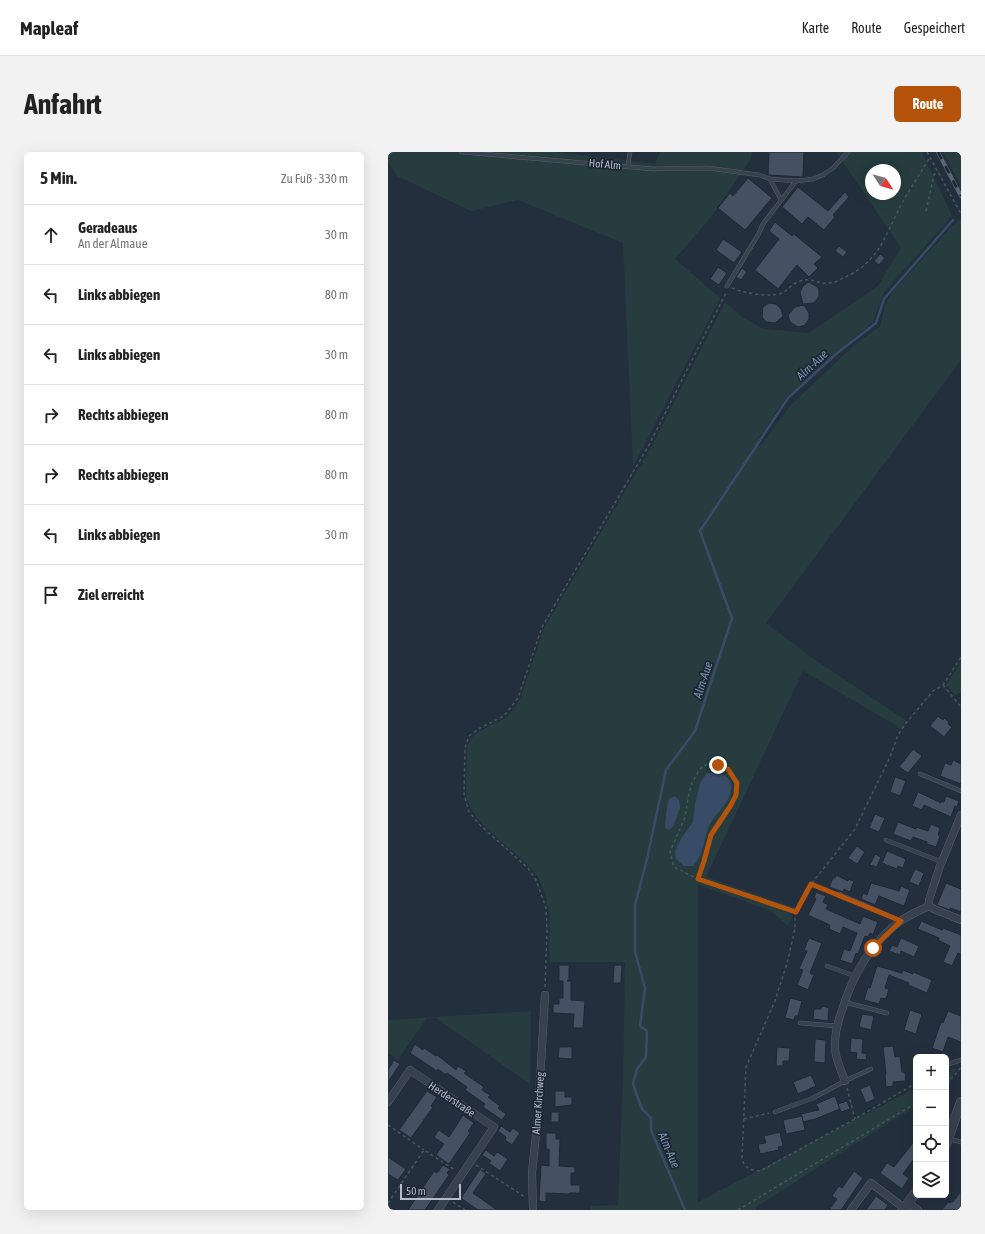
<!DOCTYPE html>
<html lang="de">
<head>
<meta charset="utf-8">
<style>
	body { margin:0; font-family:"Asap Condensed",sans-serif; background:#f2f2f2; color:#222 }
	.controls { position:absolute; right:12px; bottom:12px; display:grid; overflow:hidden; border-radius:6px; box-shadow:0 4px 16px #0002 }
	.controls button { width:36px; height:36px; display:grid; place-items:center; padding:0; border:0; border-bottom:1px solid #e0e0e0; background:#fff; color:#222; font:20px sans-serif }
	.compass { position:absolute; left:477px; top:12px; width:36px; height:36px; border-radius:50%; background:#fff; box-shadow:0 4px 16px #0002; rotate:126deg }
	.scale { position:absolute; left:12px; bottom:10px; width:61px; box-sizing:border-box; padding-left:4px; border:2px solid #b4bcc9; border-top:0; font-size:11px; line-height:14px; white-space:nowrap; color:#b4bcc9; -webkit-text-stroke:3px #1d2633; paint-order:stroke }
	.stop { position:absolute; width:12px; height:12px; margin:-9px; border:3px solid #b45309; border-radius:50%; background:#fff }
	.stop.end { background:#b45309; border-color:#fff; box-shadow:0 1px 4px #0008 }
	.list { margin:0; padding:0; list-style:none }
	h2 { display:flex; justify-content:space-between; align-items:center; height:52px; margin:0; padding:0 16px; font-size:17px }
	h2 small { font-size:13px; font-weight:400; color:#767676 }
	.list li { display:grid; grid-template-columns:26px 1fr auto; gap:12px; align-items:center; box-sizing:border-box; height:60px; padding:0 16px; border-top:1px solid #e0e0e0 }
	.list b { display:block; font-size:15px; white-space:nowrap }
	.list p { margin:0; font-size:13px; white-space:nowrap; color:#767676 }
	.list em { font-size:13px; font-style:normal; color:#767676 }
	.icon { flex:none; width:22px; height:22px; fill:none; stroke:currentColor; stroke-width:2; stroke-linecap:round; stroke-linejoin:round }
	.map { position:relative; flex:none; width:573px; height:1058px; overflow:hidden; border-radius:6px }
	header { display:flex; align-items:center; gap:24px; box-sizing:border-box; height:56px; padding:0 20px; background:#fff; border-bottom:1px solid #e0e0e0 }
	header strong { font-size:19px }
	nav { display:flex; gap:22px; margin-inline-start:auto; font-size:14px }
	.intro { display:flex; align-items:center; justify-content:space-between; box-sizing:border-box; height:96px; padding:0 24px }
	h1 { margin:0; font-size:28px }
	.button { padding:10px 18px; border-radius:6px; background:#b45309; color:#fff; font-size:14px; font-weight:700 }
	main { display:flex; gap:24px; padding:0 24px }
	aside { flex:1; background:#fff; border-radius:6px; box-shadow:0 4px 16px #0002 }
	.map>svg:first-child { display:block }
</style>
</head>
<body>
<header>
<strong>Mapleaf</strong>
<nav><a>Karte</a><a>Route</a><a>Gespeichert</a></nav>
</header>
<div class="intro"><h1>Anfahrt</h1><a class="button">Route</a></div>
<main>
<aside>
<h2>5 Min.<small>Zu Fuß · 330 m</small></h2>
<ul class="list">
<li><svg class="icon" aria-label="ahead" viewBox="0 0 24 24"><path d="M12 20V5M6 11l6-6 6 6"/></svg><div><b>Geradeaus</b><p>An der Almaue</p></div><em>30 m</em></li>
<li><svg class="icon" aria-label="left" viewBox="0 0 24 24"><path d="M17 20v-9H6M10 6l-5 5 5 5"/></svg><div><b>Links abbiegen</b></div><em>80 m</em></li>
<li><svg class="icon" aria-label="left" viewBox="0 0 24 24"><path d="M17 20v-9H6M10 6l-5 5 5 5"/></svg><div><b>Links abbiegen</b></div><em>30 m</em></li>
<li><svg class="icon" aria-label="right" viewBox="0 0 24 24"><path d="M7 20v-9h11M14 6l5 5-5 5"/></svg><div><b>Rechts abbiegen</b></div><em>80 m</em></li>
<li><svg class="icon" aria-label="right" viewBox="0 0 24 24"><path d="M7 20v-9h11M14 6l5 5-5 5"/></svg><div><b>Rechts abbiegen</b></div><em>80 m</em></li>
<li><svg class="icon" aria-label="left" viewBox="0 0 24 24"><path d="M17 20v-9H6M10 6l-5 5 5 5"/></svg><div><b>Links abbiegen</b></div><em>30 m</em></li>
<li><svg class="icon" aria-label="arrive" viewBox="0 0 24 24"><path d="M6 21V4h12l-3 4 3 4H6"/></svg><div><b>Ziel erreicht</b></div></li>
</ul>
</aside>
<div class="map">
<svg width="573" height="1058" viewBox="0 0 573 1058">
	<rect width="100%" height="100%" fill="#242f3e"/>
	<!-- green -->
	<g fill="#263c3f" fill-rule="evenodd">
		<path d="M0,0H167L267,12L272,0H364L363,7L323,65L287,107L332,146L245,315L235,91L130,48L83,59L9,24L0,10Z"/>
		<path d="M448,0H534L564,64L496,140L485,170L437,210L398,245L370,288L372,295L402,254L463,196L492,174L497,154L502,143L563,75L573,67V208L378,471L423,505L519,569L514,577L415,519L318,725L408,756L400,774L383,759L310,732V1050L528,936V954L470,990L368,1055V1058H203V1054L230,1053L235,931L237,810H161L162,765L157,741L150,725L141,714L96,674L83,658L78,644L79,596L83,586L93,578L119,565L127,556L132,547L156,476L264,294L337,150L354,165L376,177L421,181L490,134L513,96ZM483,18H507V42H483Z"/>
		<path d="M555,0H573V34Z"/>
		<path d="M573,510V540L567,543L558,533Z"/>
		<path d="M143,859L142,932L48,866L38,867L10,908L0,901V868Z"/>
		<path d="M568,915L561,935L558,936V920Z"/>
	</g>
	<!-- water -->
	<g fill="#394c67">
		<path d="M319,621C329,621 336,620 341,628C351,644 326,662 321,674C315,688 316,703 305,714H296L288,707L287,699L294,685L305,670L307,653L312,631Z"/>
		<path d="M287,644L291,648L292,656L285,675L280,678L277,675L279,655L281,647Z"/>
	</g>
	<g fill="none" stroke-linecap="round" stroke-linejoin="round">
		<!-- stream -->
		<path stroke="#394c67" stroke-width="2.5" d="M297,1058L263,978V966L254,957L245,932L249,917L258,905L259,879L252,874L257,836L247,800V753L259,707L278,618L307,579L344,466L312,379L400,246L448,202L488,171L496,147L565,68"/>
	</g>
	<!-- building -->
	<g fill="#455162" stroke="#1f2835">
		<path d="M381,0H416L415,25L380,23Z"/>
		<path d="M360,26L384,46L357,78L330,56L342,41L345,44Z"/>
		<path d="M410,35L440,59L457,40L461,45L445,63L447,65L436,78L420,65L414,72L394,55Z"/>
		<path d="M387,70L404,84L406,82L434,105L426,112L430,116L421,125L409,113L390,137L367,118L391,87L381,79Z"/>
		<path d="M335,87L354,100L346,111L328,98Z"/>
		<path d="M451,94L459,100L455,105L447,99Z"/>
		<path d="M492,102L497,106L491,113L486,109Z"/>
		<path d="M330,115L339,121L331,133L322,127Z"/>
		<path d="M354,116L359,120L353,128L348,125Z"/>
		<path d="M421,130L429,135L431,137V144L428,149L425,151L415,152L412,140L415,134Z"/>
		<path d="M381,151L388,152L393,157L395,164L387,171L378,170L374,165L375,155Z"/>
		<path d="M416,153L421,161V167L417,173L411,175L408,174L402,170L400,163L407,155Z"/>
		<path d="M550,564L555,568L556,566L561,570L560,572L564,575L556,585L542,574Z"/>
		<path d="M525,597L534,604L520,621L511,615Z"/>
		<path d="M565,608L573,612V632L552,624L557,611L563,613Z"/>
		<path d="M507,625L518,629L512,644L502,640Z"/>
		<path d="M530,640L553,651V649L556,650L558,644L571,649L569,655L567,654L563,665L536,653L534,658L524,654Z"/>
		<path d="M487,662L497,666L491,680L481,676Z"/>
		<path d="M510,670L528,677V675L540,679L543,672L552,676L550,683L552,684L548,695L539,692V690L525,685L523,689L505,682Z"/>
		<path d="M469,694L477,700L469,712L460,706Z"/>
		<path d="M499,699L518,707L515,716L510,714L509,717L494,711Z"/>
		<path d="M487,702L493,705L489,715L482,713Z"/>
		<path d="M527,717L536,721L531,734L521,730Z"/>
		<path d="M448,723L460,729V727L466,729L462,740L456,737L455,740L441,735L445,726H447Z"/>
		<path d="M483,731L508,738L511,739L513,734L522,738L516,754L491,744L487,753L473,747L475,741L479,743Z"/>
		<path d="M558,731L573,737V760L562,756V758L549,753Z"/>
		<path d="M428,740L438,744L435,750L440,753L438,757L472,772L475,764L490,770L485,783L482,781L480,785L477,784L470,802L468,801L464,812L452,808L456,797L462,799L469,781L455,775L452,782L441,777L442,773L420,763L428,747L426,746Z"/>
		<path d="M533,769L554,778L555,776L573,783V802L570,801L564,814L555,810L562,794L550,788L551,786L530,777Z"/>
		<path d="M421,786L434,791L422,821L426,823L420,838L409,833L415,818L411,817L419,799L416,798Z"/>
		<path d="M513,786L531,794L526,805L513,799L512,803L501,799L504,793L509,795Z"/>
		<path d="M171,813H181V828L179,829H183V848L197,849L195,876H185L186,862L165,861V852H171V846H175V829H171Z"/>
		<path d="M226,813H234L233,831H225Z"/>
		<path d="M489,814L514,821L515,818L525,822V820L544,828L539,841L520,833L521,831L501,823L497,836L501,837L498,847L493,846L491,852L476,848L480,835L482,836Z"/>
		<path d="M402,846L414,849L410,864H407L406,868L397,866Z"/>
		<path d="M434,854L441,856L440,869L425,867L426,857H433Z"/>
		<path d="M522,858L534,862L528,882L516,878Z"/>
		<path d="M560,859L573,864V890L560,885L555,900L544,896L553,870L555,871Z"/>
		<path d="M474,862L486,864L483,878L471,875Z"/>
		<path d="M463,886L475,887L474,901L479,902L478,908L468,907L469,901L462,900Z"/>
		<path d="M427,887L438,888L437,911L426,910Z"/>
		<path d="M27,892L35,898L36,896L48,904L49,903L68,918L70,914L78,919L76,921L96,935L94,938L102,943L100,945L112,954L110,956L118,962L114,968L95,955L97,952L77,938L79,935L59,921L58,923L50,917L49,919L22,901Z"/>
		<path d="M505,894L507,905L512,904L514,920H517L518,929L505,930V934L498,935L497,922H498L495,895Z"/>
		<path d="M171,895H184V907L170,906Z"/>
		<path d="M389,895L402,896L401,909H395V914H388Z"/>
		<path d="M6,908L12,912L0,930V918Z"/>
		<path d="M423,923L428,934L410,942L405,930Z"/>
		<path d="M482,933L487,947L478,951L472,937Z"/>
		<path d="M39,939L49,945L43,954L45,955L23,986L11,978Z"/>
		<path d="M167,939H177V945H184V953L167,955Z"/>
		<path d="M447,944L452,957L427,967L415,970L413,962L431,958L428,952Z"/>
		<path d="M459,949L462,957L453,960L450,952Z"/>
		<rect x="163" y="960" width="8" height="10"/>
		<path d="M75,963L86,971L80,979L82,981L61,1012L48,1003L56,992L46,985L51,978L61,985Z"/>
		<path d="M414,964L417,978L398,982L395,968Z"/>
		<path d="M113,974L122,980L125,976L132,981L124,993L117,988L118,985L110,979Z"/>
		<path d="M392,980L395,994L390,995L391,998L372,1002L370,992L378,991L376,984Z"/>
		<path d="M158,981H168V987H172L171,1014L187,1015V1021H183V1033H192V1041H182V1042L158,1041V1050L151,1049L153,1013L161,1014V997H158Z"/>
		<path d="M528,987V1004L515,1022L521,1026L514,1037L492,1021L499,1011L506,1015Z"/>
		<path d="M98,998L106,1004L109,1000L120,1007L112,1019L101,1011L103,1009L94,1003Z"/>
		<path d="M0,1005L18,1017L10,1028L0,1022Z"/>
		<path d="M55,1013L62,1017L59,1021L61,1023L37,1058H20L46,1019L49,1021Z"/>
		<path d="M92,1017L98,1022L85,1041L109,1058H90L73,1046Z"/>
		<path d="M466,1019L475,1026L453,1058H441L449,1047L444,1044L451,1034L454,1036Z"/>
		<path d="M573,1039V1058H554L560,1050L562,1051L563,1049L565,1050Z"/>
		<path d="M488,1044L500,1053L497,1058H478Z"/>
	</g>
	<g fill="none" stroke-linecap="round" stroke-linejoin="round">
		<defs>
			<g id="service">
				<path d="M73,0L265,17L320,16L371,23L382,27L408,29L425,27L435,23L445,16L460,0"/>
				<path d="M240,14L242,0"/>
				<path d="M382,27L393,48"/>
				<path d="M339,134L370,83L375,72L408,29"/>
				<path d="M532,622L573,639"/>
				<path d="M498,688L554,710"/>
				<path d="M451,742L513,769"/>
				<path d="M439,814L467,824"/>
				<path d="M456,850L499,861"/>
				<path d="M412,871L449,874"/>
				<path d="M558,913L573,908"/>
				<path d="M387,960L425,946L457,929L483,917"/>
				<path d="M561,987L573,990"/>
			</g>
			<g id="minor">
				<path d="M573,663L552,714L541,748V754L546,757L573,768"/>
				<path d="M457,929C454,921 450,912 448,903C445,889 449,872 454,858C464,825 484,788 514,768C522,763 532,758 541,754"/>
				<path d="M0,950L22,918L106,975L50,1058"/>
				<path d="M520,1051L530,1058"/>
				<path d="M145,1058L144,1021L150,963L157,843"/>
				<path d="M463,1058L483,1031L516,1056"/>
			</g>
			<g id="tertiary">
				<path d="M558,992L573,950"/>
				<path d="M515,1058L528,1040"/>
			</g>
		</defs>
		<!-- service casing -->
		<use href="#service" stroke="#565f6c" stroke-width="4.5"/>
		<!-- minor casing -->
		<use href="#minor" stroke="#565f6c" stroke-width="8"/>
		<!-- tertiary casing -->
		<use href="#tertiary" stroke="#565f6c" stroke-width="10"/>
		<!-- path -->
		<g stroke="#44595c" stroke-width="1.5" stroke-dasharray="3 3" stroke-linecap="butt">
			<path d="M539,0L573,62"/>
			<path d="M538,59L546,23L549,18"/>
			<path d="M344,136C354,141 384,146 394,141C400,138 405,131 412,129C424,125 432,133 441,131C445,131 450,129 453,127C493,110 496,84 515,49C524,34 533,20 542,5"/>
			<path d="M555,533L573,555"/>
			<path d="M310,727L316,709L323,683L348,643L349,631L340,617L320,611L311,618L304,631L300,646L297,665L282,700L286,715L310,727L407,760L423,732L446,740"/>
			<path d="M424,731L467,677L502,605L510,583L518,571L545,539L555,533L573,505"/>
			<path d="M407,760V776L400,808L387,849L358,915L354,1006C356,1016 362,1018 372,1019L467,967L528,931"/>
			<path d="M157,835L159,778L158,756L148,728L140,716L92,673L81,660L76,642L77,596L81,584L92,576L116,564L130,546L154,475L261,293L339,139"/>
			<path d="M558,931L566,924L573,915"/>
			<path d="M459,936L467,967"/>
			<path d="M356,967L381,961"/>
			<path d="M0,973L36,998"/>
			<path d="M88,1013L137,1045"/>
			<path d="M65,1050L77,1058"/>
			<path d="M0,1051L36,998L67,1018"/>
			<path d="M350,1058L528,951"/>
		</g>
		<!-- service -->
		<use href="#service" stroke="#38414e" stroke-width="3.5"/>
		<!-- minor -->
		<use href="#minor" stroke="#38414e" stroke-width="7"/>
		<!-- tertiary -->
		<use href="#tertiary" stroke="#38414e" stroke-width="9"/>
		<defs>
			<path id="rail" d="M550,0L573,44"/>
		</defs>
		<!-- rail casing -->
		<use href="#rail" stroke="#5a6575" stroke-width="4"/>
		<!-- rail -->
		<use href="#rail" stroke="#1d2633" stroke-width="2.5" stroke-dasharray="8" stroke-linecap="butt"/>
	</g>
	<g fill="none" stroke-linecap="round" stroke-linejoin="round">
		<!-- route -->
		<path stroke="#b45309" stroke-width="5" d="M330,613L340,617L349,631L348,643L343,653L323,683L316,709L310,727L408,760L423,732L513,769L485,796"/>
	</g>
	<g text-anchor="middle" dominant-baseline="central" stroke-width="3.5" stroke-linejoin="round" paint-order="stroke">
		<!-- street labels -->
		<g font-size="11" fill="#b4bcc9" stroke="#1d2633">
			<text transform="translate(217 12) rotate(5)">Hof Alm</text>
			<text transform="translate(64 947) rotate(34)">Herderstraße</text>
			<text transform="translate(150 951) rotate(-86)">Almer Kirchweg</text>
		</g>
		<!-- water labels -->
		<g font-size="12" font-style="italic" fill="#7c92b1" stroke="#1d2633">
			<text transform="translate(424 213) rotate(-43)">Alm-Aue</text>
			<text transform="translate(315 528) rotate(-72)">Alm-Aue</text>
			<text transform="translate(281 998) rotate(67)">Alm-Aue</text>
		</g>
	</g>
</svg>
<div class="controls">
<button>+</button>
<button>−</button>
<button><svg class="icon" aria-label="locate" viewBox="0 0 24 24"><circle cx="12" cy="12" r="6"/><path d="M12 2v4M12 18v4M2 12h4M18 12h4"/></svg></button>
<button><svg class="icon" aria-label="layers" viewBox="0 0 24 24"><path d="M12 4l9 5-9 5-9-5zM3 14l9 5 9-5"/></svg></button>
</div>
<svg class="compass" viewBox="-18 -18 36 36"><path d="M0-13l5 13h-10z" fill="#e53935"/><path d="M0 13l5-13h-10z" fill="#767676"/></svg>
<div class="scale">50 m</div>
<div class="stop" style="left:485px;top:796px"></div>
<div class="stop end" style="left:330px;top:613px"></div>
</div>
</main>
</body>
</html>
